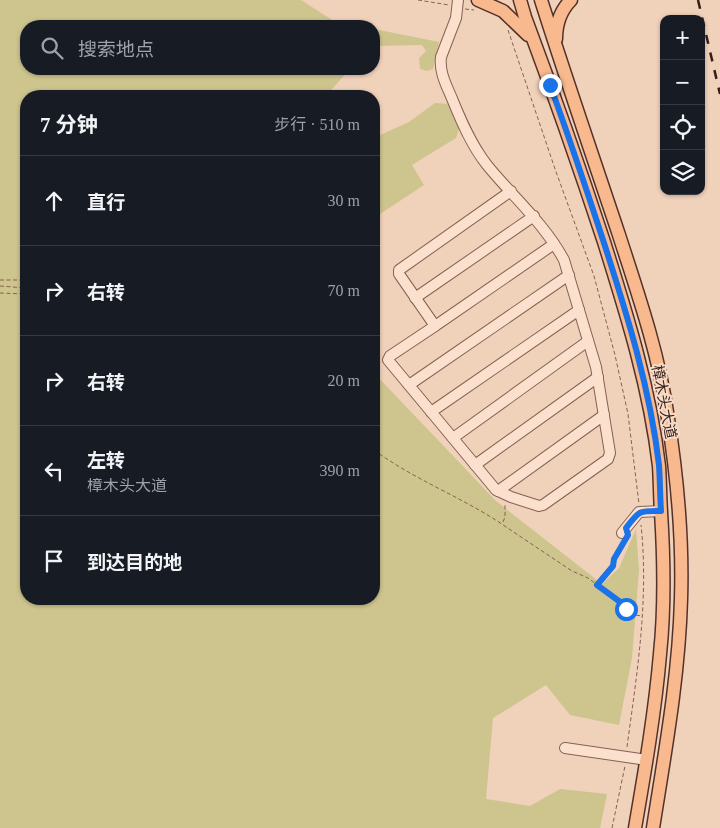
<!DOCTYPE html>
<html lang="zh">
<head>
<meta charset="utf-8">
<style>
	body { margin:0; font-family:"Times New Roman","Noto Sans SC",serif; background:#242831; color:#f1f3f6 }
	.controls { position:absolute; right:15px; top:15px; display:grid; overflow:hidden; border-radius:10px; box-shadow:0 1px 4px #0004 }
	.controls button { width:45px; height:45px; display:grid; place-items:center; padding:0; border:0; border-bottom:1px solid #363941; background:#171b24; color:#f1f3f6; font:25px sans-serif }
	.stop { position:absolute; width:15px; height:15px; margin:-11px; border:4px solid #1a73e8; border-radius:50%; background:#fff }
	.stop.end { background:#1a73e8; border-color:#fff; box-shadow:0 1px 5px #0008 }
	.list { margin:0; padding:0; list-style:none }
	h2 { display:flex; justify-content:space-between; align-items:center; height:65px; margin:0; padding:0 20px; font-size:21px }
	h2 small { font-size:16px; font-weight:400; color:#9ea1a6 }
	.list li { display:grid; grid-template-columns:32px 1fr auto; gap:15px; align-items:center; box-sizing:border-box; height:90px; padding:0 20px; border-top:1px solid #363941 }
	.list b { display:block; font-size:19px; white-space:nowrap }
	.list p { margin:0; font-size:16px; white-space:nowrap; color:#9ea1a6 }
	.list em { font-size:16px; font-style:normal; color:#9ea1a6 }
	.icon { flex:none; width:28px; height:28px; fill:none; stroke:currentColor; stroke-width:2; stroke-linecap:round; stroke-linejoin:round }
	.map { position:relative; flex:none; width:720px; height:828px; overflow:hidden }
	.search { position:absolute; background:#171b24; box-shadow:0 1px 4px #0004; left:20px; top:20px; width:360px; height:55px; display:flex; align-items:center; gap:12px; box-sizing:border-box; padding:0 18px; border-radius:20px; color:#9ea1a6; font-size:19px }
	.panel { position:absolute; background:#171b24; box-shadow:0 1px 4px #0004; left:20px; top:90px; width:360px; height:515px; border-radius:20px }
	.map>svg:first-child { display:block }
</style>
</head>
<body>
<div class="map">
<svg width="720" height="828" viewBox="0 0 720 828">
	<rect width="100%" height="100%" fill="#f0d1ba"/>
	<!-- green -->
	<g fill="#cec48e">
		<path d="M0,0H301L340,25L352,26H26V69H350L332,89L329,96H26V599H374V373L496,501L602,584L619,568L636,529L639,570L632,658L619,725L570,715L546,685L493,718L486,799L530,806L560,789L607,794L600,828H0Z"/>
		<path d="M374,29L439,42L433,69L427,71L420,69L419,58L426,51L422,45L376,46L374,44Z"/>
		<path d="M435,103L450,104L459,129L456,138L412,165L424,185L374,218V134L378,136L409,122Z"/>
	</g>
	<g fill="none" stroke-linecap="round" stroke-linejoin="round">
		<defs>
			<g id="minor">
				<path d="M458,0L456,18L441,57C439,73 447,86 453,101C462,123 472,146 487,165C513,197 544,223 564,260L596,367L610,453L608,459L543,505L539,506L511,497L496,490L388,360L390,356L435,326L399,274V270L511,191"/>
				<path d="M415,298L534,216"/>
				<path d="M435,326L554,244"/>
				<path d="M409,385L569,275"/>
				<path d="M431,412L579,310"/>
				<path d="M453,438L588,341"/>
				<path d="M475,465L598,377"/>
				<path d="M498,491L604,415"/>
				<path d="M622,533L639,512L661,511"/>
				<path d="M565,748L647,760"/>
			</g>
			<g id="major">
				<path d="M478,0L503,11L528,35"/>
				<path d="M520,0L525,17C553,92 579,166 604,242C627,315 650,389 659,466C660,481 660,496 661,512C664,559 665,607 660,654C655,712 645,770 635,828"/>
				<path d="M541,0C566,79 593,157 619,235C638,294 658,351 667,412C677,474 683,537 681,599C679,676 665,752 653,828"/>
				<path d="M556,39C556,24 560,11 571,0"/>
			</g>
		</defs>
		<!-- minor casing -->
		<use href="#minor" stroke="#876153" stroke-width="12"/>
		<!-- major casing -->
		<use href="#major" stroke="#543129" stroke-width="15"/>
		<!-- path -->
		<g stroke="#876153" stroke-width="1" stroke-dasharray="4 2.5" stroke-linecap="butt">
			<path d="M418,0L449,5"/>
			<path d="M465,9L474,10"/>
			<path d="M508,30L555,169L594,276L615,355L628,414L639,504"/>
			<path d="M0,280H26"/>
			<path d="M0,286L26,288"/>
			<path d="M0,293L26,294"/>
			<path d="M374,450C416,481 467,499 509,529L572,571L588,578L623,604L629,614L642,616"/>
			<path d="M503,522L505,517V504"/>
			<path d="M598,585L611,569L623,542"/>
			<path d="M627,747C637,673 649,600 641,525"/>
			<path d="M612,828L625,766"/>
		</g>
		<!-- minor -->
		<use href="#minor" stroke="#fbe0cd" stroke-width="10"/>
		<!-- major -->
		<use href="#major" stroke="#f7b98d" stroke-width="12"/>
		<!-- rail -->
		<path stroke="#351f19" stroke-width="2.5" stroke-dasharray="9 9" stroke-linecap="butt" d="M698,0L720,94"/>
	</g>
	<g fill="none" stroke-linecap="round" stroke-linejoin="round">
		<!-- route -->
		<path stroke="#1a73e8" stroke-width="6" d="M550,85C569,137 586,188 603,240C627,314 650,388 659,465C660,480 660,496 661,511C638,511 640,510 626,528L628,535L614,559L613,566L597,585L623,604L626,609"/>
	</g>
	<g text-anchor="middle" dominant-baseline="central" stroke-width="4" stroke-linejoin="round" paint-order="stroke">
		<!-- street labels -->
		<g font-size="15" fill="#351f19" stroke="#f7ddc9">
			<text transform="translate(664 402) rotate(79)">樟木头大道</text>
		</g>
	</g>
</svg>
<div class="controls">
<button>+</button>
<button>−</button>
<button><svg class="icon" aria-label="locate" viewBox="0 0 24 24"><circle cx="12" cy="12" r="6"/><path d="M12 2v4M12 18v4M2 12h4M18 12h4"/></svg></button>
<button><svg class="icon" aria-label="layers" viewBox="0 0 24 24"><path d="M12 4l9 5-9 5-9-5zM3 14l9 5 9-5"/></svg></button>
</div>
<div class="stop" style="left:626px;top:609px"></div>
<div class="stop end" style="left:550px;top:85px"></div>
<div class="search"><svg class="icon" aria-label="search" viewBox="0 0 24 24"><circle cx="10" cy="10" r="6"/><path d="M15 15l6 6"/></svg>搜索地点</div>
<section class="panel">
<h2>7 分钟<small>步行 · 510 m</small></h2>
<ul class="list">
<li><svg class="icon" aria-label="ahead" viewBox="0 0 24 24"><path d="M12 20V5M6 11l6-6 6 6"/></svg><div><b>直行</b></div><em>30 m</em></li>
<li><svg class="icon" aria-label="right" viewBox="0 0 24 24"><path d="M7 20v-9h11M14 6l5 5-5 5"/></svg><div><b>右转</b></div><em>70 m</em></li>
<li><svg class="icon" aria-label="right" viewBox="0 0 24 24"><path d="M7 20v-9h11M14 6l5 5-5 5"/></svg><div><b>右转</b></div><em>20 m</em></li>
<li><svg class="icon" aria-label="left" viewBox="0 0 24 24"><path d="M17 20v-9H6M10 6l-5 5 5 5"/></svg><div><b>左转</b><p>樟木头大道</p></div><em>390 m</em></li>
<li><svg class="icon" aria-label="arrive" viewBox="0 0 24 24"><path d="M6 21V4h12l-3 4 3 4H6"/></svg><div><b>到达目的地</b></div></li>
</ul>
</section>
</div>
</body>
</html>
